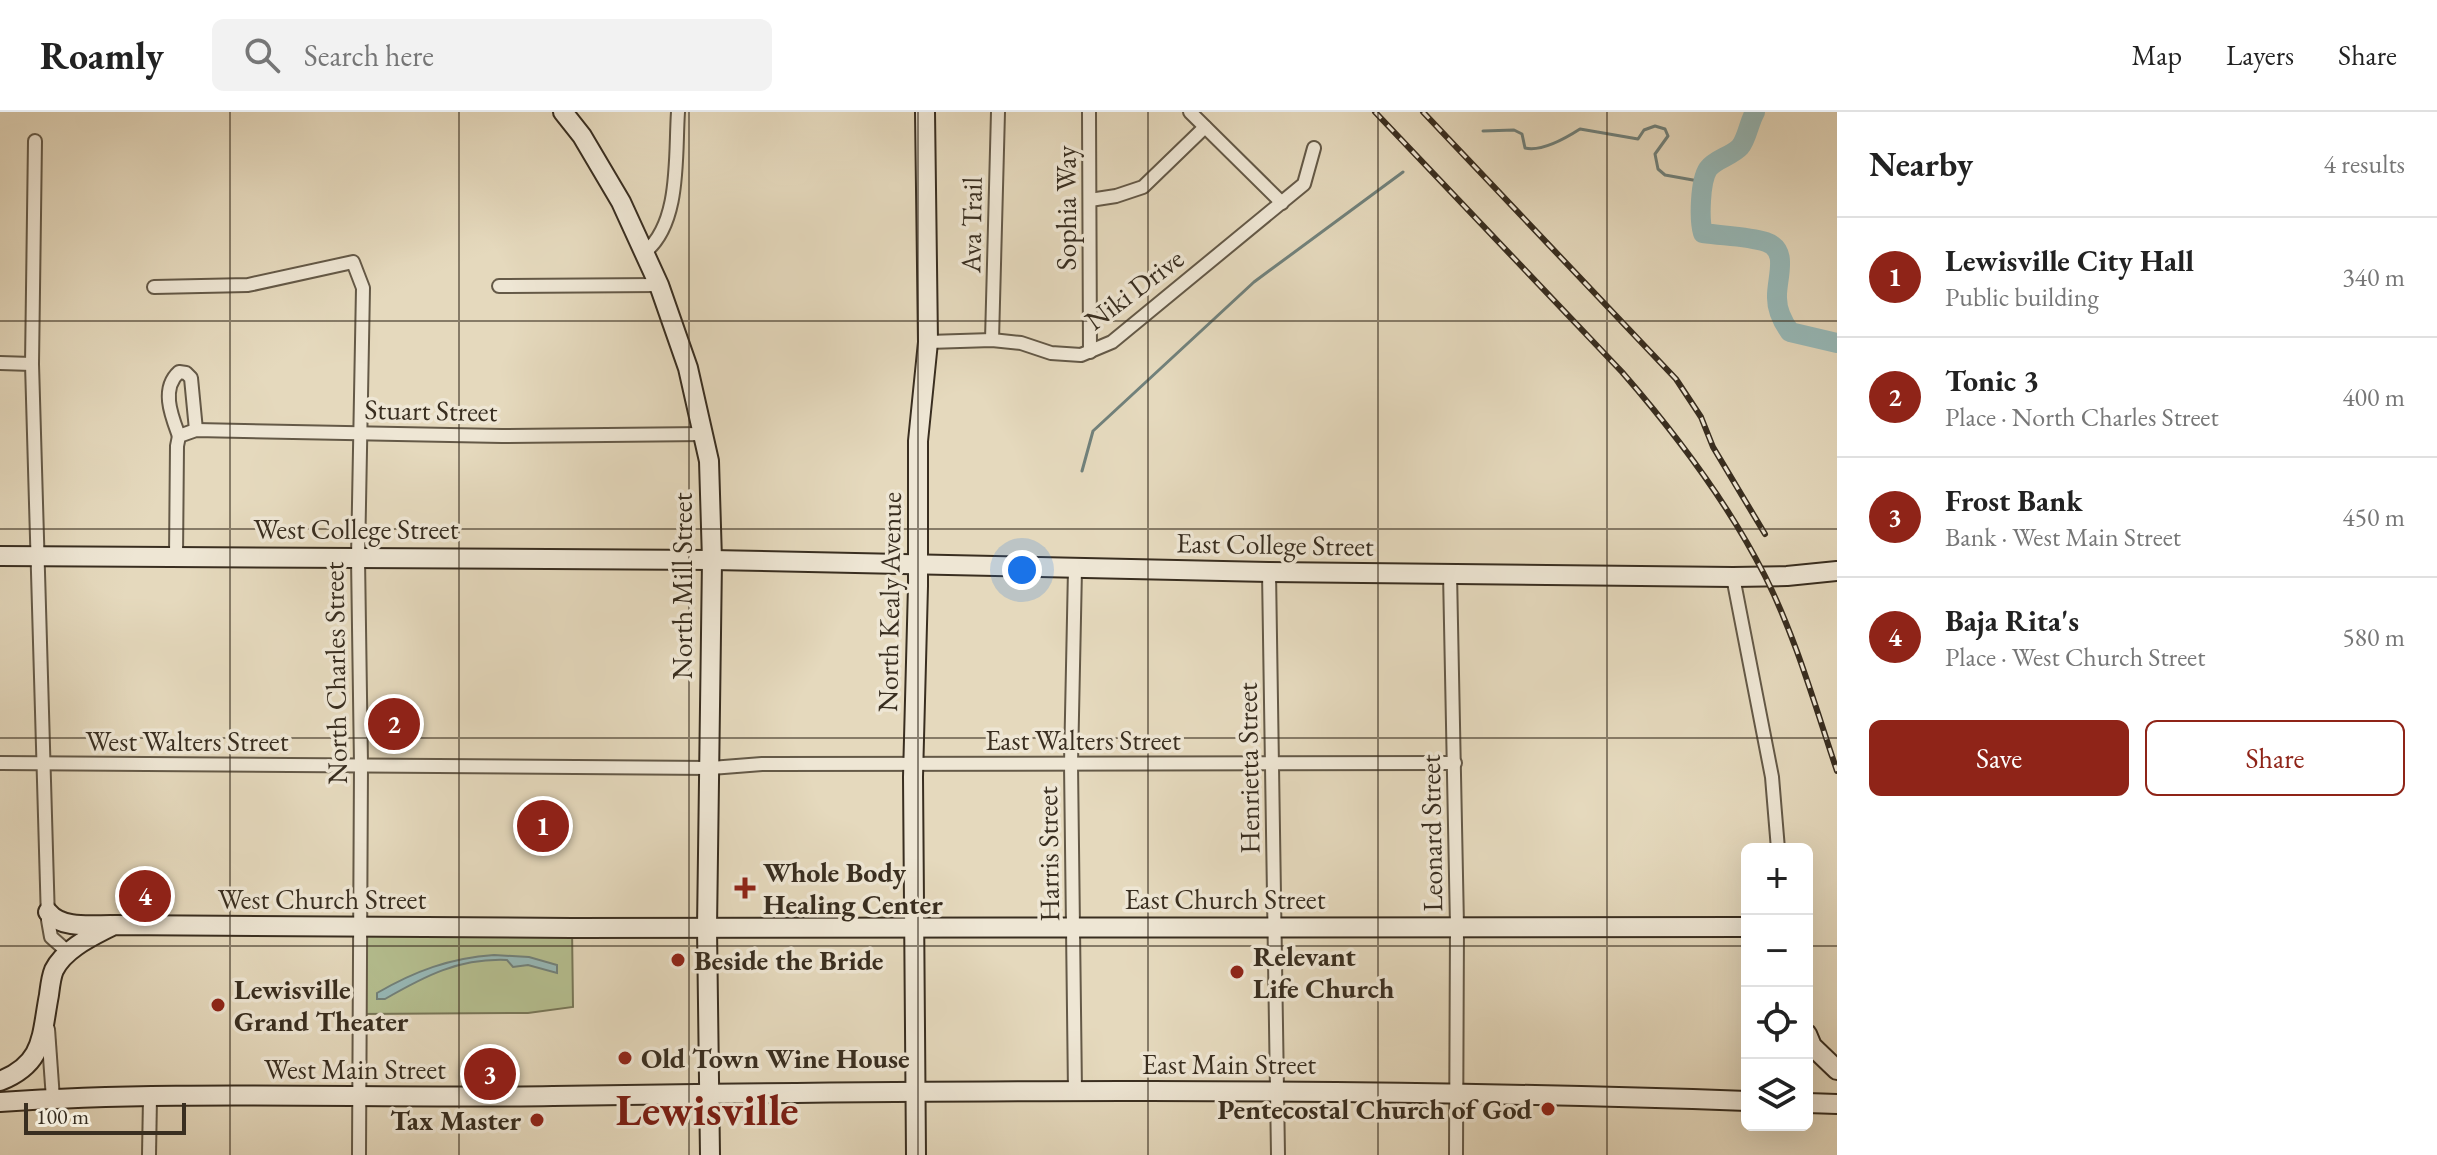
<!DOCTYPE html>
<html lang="en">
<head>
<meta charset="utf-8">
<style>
	body { margin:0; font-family:"EB Garamond",serif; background:#f2f2f2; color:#222 }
	.controls { position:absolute; right:24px; bottom:24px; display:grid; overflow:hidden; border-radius:12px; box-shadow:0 8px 32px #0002 }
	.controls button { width:72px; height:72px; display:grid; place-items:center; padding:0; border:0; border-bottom:2px solid #e0e0e0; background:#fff; color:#222; font:40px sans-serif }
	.scale { position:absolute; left:24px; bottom:20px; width:162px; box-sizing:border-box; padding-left:8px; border:4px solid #392e20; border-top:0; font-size:22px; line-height:28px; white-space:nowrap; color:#392e20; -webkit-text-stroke:6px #eee6d4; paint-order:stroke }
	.you { position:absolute; left:1022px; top:458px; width:28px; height:28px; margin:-20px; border:6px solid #fff; border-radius:50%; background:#1a73e8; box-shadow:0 0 0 12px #1a73e833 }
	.badge { display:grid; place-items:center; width:52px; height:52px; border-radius:50%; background:#8f2418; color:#fff; font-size:26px; font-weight:700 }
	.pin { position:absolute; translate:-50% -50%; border:4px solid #fff; box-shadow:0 2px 8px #0006 }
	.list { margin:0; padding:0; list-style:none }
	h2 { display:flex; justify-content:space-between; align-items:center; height:104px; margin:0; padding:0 32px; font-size:34px }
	h2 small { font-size:26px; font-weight:400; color:#767676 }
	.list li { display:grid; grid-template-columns:52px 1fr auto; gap:24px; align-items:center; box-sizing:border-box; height:120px; padding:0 32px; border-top:2px solid #e0e0e0 }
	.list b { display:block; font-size:30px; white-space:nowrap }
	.list p { margin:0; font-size:26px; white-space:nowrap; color:#767676 }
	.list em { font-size:26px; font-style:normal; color:#767676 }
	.actions { display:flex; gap:16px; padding:24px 32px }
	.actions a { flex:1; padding:18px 0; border:2px solid #8f2418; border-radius:12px; text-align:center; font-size:28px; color:#8f2418 }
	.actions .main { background:#8f2418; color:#fff }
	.icon { flex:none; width:44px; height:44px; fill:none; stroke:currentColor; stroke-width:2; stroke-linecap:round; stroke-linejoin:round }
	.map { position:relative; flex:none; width:1837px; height:1043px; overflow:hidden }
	header { display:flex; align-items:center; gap:48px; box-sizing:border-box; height:112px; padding:0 40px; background:#fff; border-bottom:2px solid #e0e0e0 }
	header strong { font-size:38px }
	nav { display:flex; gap:44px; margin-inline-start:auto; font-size:28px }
	.search { width:560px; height:72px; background:#f2f2f2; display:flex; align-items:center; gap:20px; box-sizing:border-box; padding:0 28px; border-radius:12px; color:#767676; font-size:30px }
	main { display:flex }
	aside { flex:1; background:#fff }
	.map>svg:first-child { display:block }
</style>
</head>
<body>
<header>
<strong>Roamly</strong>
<div class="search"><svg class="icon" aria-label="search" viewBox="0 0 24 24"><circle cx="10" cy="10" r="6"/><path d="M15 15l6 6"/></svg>Search here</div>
<nav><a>Map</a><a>Layers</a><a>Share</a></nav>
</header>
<main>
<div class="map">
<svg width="1837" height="1043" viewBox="0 0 1837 1043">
	<rect width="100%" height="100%" fill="#e5d9bd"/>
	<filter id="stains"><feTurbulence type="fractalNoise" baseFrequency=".0025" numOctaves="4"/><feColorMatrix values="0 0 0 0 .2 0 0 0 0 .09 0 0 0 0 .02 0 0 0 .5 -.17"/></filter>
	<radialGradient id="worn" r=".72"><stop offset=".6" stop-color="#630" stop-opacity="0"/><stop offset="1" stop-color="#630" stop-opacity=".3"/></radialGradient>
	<!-- green -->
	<path fill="#b5bf90" stroke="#777658" stroke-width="2" d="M358,816H572L573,895L528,901L358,902Z"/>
	<!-- water -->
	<path fill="#97b9b8" stroke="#71817b" stroke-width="2" d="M494,843L529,845L557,853V861L528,853L513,855L507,848C459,846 425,864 385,887H377V881C415,859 450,846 494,843Z"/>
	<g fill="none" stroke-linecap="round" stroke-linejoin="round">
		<!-- stream -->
		<g stroke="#71817b" stroke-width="3">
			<path d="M1483,19L1514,18L1522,22L1525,36C1542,40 1566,26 1580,17L1638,27L1644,18L1655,14L1665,17L1668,24L1655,42L1658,57L1665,63L1704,70"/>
			<path d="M1082,359L1093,319L1254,170L1403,60"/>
		</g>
		<!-- river -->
		<path stroke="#97b9b8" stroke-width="20" d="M1755,0C1749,10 1747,27 1740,35C1732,44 1715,47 1708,57C1700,69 1699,108 1703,121C1724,124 1747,124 1766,130C1790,138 1776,167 1777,186C1777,199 1782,209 1790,220L1837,231"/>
		<defs>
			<g id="street">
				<path d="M1089,0L1090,240"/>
				<path d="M1190,0L1282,91"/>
				<path d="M35,29L32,252L48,808L51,825L69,841"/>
				<path d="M1090,88L1116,84L1143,75L1205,15"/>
				<path d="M645,140C681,111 675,43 678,0"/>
				<path d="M499,174L659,173"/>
				<path d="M154,175L248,173L353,150L363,176L358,446L361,652L359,1043"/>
				<path d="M992,228L998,0"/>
				<path d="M928,230L992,228L1021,231L1051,241L1081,243L1112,230L1304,72L1314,36"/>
				<path d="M0,251L32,252"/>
				<path d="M179,324C172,305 160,277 179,260L186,261L191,266L196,318"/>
				<path d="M176,444L177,334L179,324L196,318L502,324L705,322"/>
				<path d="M1075,457L1071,652L1075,980"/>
				<path d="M1269,460L1278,1043"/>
				<path d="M1450,461L1457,814L1456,1043"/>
				<path d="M1733,465L1772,665L1778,737"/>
				<path d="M0,651L711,656L762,652L1455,651"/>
				<path d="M48,917L53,987"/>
				<path d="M149,1043L150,986"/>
			</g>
			<g id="secondary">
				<path d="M563,0L582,24L621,90L659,173L688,256L709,349L712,448L707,816L710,1043"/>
				<path d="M0,444L712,448L1269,460L1733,465L1787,464L1837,459"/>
				<path d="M48,800C61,817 91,813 111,813"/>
				<path d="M1807,922L1812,934L1837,958"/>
				<path d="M0,969C45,951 41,924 49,883C50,875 51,865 54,858C65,836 93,824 114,813L572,816L1747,815"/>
				<path d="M0,990C184,978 369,987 553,984C951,978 1349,975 1747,989"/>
				<path d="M1807,991L1837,992"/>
				<path d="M916,1043L913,665L918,474V329L928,230L925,0"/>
			</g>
		</defs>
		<!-- street casing -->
		<use href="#street" stroke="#645947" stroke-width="16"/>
		<!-- secondary casing -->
		<use href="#secondary" stroke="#392e20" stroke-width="22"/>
		<!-- street -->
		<use href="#street" stroke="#eee6d4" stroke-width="12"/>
		<!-- secondary -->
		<use href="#secondary" stroke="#eee6d4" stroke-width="18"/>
		<defs>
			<g id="rail">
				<path d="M1375,0L1622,260C1676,322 1728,391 1765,464C1796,526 1815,594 1837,659"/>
				<path d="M1423,0L1676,267L1701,305L1713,335L1765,422"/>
			</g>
		</defs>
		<!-- rail casing -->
		<use href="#rail" stroke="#392e20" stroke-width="6"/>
		<!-- rail -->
		<use href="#rail" stroke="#eee6d4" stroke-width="3" stroke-dasharray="9" stroke-linecap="butt"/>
	</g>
	<!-- grid -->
	<path fill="none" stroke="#392e20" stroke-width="2" stroke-opacity="0.55" d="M230,0V1043M459,0V1043M689,0V1043M918,0V1043M1148,0V1043M1378,0V1043M1607,0V1043M0,209H1837M0,417H1837M0,626H1837M0,834H1747M1807,834H1837"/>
	<!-- markers -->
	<g fill="#8f2418" stroke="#eee6d4" stroke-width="3">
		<path d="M741 764h8v8h8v8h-8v8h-8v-8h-8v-8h8z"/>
		<circle cx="678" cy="848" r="8"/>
		<circle cx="1237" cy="860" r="8"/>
		<circle cx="218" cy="893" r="8"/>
		<circle cx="625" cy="946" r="8"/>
		<circle cx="1548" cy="997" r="8"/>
		<circle cx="537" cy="1008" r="8"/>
	</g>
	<g text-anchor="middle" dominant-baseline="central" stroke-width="7" stroke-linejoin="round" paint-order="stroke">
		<!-- street labels -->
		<g font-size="28" fill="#392e20" stroke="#eee6d4">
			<text transform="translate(1066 96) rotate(-90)">Sophia Way</text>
			<text transform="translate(971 113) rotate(-89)">Ava Trail</text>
			<text transform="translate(1134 177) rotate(-37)">Niki Drive</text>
			<text transform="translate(431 298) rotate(1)">Stuart Street</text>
			<text x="356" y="417">West College Street</text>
			<text transform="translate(1275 432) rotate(1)">East College Street</text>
			<text transform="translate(682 474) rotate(-90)">North Mill Street</text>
			<text transform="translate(889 490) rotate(-89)">North Kealy Avenue</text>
			<text transform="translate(335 561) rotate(-91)">North Charles Street</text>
			<text x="1083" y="628">East Walters Street</text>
			<text x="187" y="629">West Walters Street</text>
			<text transform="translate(1248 656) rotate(-91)">Henrietta Street</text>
			<text transform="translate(1431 721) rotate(-91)">Leonard Street</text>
			<text transform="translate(1048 742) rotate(-91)">Harris Street</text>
			<text x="322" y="787">West Church Street</text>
			<text x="1225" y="787">East Church Street</text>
			<text x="1229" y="952">East Main Street</text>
			<text x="355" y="957">West Main Street</text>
		</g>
		<!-- poi labels -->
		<g font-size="28" font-weight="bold" fill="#392e20" stroke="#eee6d4" text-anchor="start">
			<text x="763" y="760">Whole Body<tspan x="763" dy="32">Healing Center</tspan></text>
			<text x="1253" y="844">Relevant<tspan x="1253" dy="32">Life Church</tspan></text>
			<text x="694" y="848">Beside the Bride</text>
			<text x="234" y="877">Lewisville<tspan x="234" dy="32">Grand Theater</tspan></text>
			<text x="641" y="946">Old Town Wine House</text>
			<text x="1532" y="997" text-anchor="end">Pentecostal Church of God</text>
			<text x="521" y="1008" text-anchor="end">Tax Master</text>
		</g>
		<!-- town labels -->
		<g font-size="44" font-weight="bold" fill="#7a1f14" stroke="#eee6d4">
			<text x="707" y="997">Lewisville</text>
		</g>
	</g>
	<rect width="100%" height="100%" filter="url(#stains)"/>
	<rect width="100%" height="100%" fill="url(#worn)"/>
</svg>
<div class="controls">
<button>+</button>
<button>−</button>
<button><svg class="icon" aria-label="locate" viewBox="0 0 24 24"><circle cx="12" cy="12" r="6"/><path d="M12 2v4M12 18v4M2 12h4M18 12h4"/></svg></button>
<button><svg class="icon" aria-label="layers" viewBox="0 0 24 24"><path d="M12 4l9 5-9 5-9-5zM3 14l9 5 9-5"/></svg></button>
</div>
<div class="scale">100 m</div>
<div class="you"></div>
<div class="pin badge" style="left:543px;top:714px">1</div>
<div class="pin badge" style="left:394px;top:612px">2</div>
<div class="pin badge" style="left:490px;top:962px">3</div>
<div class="pin badge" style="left:145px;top:784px">4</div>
</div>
<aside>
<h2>Nearby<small>4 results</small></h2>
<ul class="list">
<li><span class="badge">1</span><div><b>Lewisville City Hall</b><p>Public building</p></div><em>340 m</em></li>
<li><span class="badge">2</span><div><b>Tonic 3</b><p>Place · North Charles Street</p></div><em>400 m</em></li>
<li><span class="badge">3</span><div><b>Frost Bank</b><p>Bank · West Main Street</p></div><em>450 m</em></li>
<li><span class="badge">4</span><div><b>Baja Rita's</b><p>Place · West Church Street</p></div><em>580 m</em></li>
</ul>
<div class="actions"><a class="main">Save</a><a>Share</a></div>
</aside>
</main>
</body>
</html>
